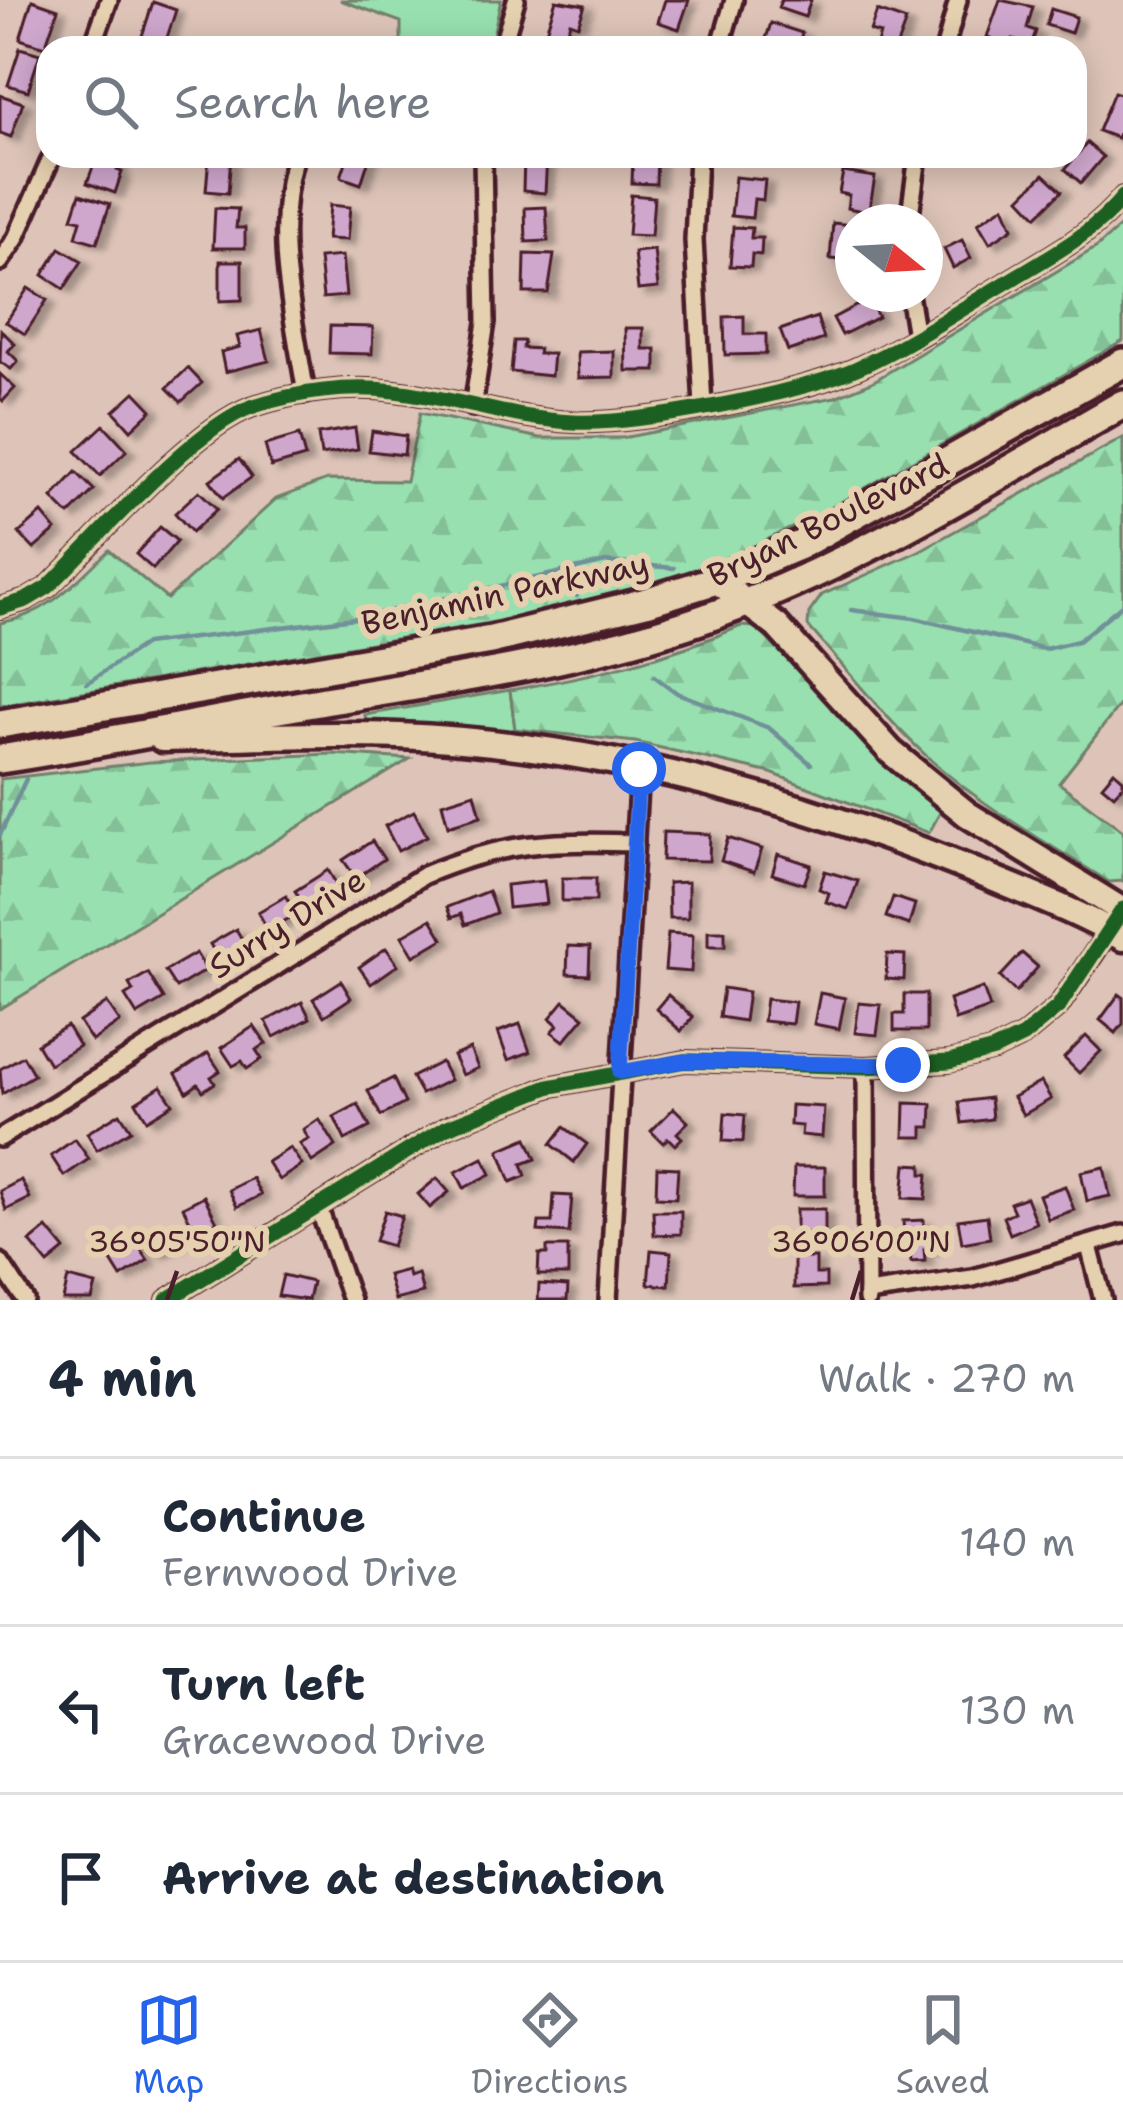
<!DOCTYPE html>
<html lang="en">
<head>
<meta charset="utf-8">
<style>
	body { margin:0; font-family:"Shantell Sans",sans-serif; background:#f2f2f3; color:#1f2937 }
	.compass { position:absolute; left:835px; top:204px; width:108px; height:108px; border-radius:50%; background:#fff; box-shadow:0 6px 30px #0003; rotate:108deg }
	.stop { position:absolute; width:36px; height:36px; margin:-27px; border:9px solid #2563eb; border-radius:50%; background:#fff }
	.stop.end { background:#2563eb; border-color:#fff; box-shadow:0 3px 12px #0008 }
	.list { margin:0; padding:0; list-style:none }
	h2 { display:flex; justify-content:space-between; align-items:center; height:156px; margin:0; padding:0 48px; font-size:51px }
	h2 small { font-size:39px; font-weight:400; color:#747a83 }
	.list li { display:grid; grid-template-columns:78px 1fr auto; gap:36px; align-items:center; box-sizing:border-box; height:168px; padding:0 48px; border-top:3px solid #e0e1e3 }
	.list b { display:block; font-size:45px; white-space:nowrap }
	.list p { margin:0; font-size:39px; white-space:nowrap; color:#747a83 }
	.list em { font-size:39px; font-style:normal; color:#747a83 }
	.icon { flex:none; width:66px; height:66px; fill:none; stroke:currentColor; stroke-width:2; stroke-linecap:round; stroke-linejoin:round }
	.map { position:relative; flex:none; width:1123px; height:1300px; overflow:hidden }
	.search { position:absolute; background:#fff; box-shadow:0 6px 30px #0003; left:36px; right:36px; top:36px; height:132px; display:flex; align-items:center; gap:30px; box-sizing:border-box; padding:0 42px; border-radius:36px; color:#747a83; font-size:45px }
	.sheet { height:660px; background:#fff }
	nav { display:flex; justify-content:space-around; align-items:center; box-sizing:border-box; height:168px; border-top:3px solid #e0e1e3; background:#fff; font-size:33px; color:#747a83 }
	nav a { display:grid; justify-items:center; gap:6px }
	nav .on { color:#2563eb }
	.map>svg:first-child { display:block }
</style>
</head>
<body>
<div class="map">
<svg width="1123" height="1300" viewBox="0 0 1123 1300">
	<defs>
		<pattern id="forest-firs" width="22" height="20" patternUnits="userSpaceOnUse" patternTransform="scale(3)"><rect width="22" height="20" fill="#98e0af"/><path d="M5 1l3.5 6h-7zM16 11l3.5 6h-7z" fill="#84c097"/></pattern>
		<filter id="shadow"><feDropShadow dx="8" dy="4.5" stdDeviation="3" flood-color="#0004"/></filter>
	</defs>
	<rect width="100%" height="100%" fill="#dec4b8"/>
	<filter id="ink" filterUnits="userSpaceOnUse"><feTurbulence type="fractalNoise" baseFrequency=".00833" numOctaves="2"/><feDisplacementMap in="SourceGraphic" scale="24" xChannelSelector="R" yChannelSelector="G"/><feConvolveMatrix kernelMatrix="1 2 1 2 8 2 1 2 1" color-interpolation-filters="sRGB"/></filter>
	<g filter="url(#ink)">
		<!-- grass -->
		<g fill="#98e0af" stroke="#71806d" stroke-width="3">
			<path d="M340,0H501L490,48H401V22Z"/>
			<path d="M510,690L515,729L495,735L366,723L365,715Z"/>
		</g>
		<!-- forest -->
		<g fill="url(#forest-firs)" stroke="#71806d" stroke-width="3">
			<path d="M1123,224V341L818,515L727,559L649,587L543,614L0,706V623C48,615 76,582 109,550L167,599L276,499L327,480L406,481L420,413L540,438H622L835,397L872,382L1097,247Z"/>
			<path d="M1123,438V701L1059,783L1123,831V881L1109,882C1049,844 986,809 933,762C887,721 849,672 808,626L809,613L822,595L919,551Z"/>
			<path d="M741,626L756,627L884,761L942,809L929,833L771,773L635,742L515,729L510,690C590,676 665,659 741,626Z"/>
			<path d="M332,754L410,759L0,1009V779L150,762Z"/>
		</g>
		<g fill="none" stroke-linecap="round" stroke-linejoin="round">
			<!-- stream -->
			<g stroke="#719099" stroke-width="4.5">
				<path d="M554,576L577,596"/>
				<path d="M851,610L914,618L1045,649L1078,641L1123,604"/>
				<path d="M654,676L677,693L769,728L811,764"/>
				<path d="M87,683L145,644L363,617L606,562L674,568"/>
				<path d="M0,835L26,779"/>
			</g>
		</g>
		<!-- building -->
		<g fill="#cfa7cd" stroke="#4a1f2b" stroke-width="3" filter="url(#shadow)">
			<path d="M32,0L58,9L45,47L20,39Z"/>
			<path d="M556,0L585,5L578,25L570,22L564,40L545,34Z"/>
			<path d="M665,0H689L679,29L658,22Z"/>
			<path d="M781,0H811L805,17L778,8Z"/>
			<path d="M1000,0L1033,7L1027,28L1036,31L1031,45L1013,39L1011,45L987,37Z"/>
			<path d="M153,2L176,10L164,47L141,39Z"/>
			<path d="M1051,9L1076,17L1071,33L1046,25Z"/>
			<path d="M877,11L906,21L896,48L876,46L880,34L870,31Z"/>
			<path d="M771,23L802,33L797,48H763Z"/>
			<path d="M20,48L40,54L28,91L8,85Z"/>
			<path d="M1114,92L1123,95V123L1117,138L1098,131Z"/>
			<path d="M0,95L23,103L11,137L0,133Z"/>
			<path d="M1087,143L1103,157L1081,183L1065,169Z"/>
			<path d="M97,156H121L117,170L122,172L115,193L87,183Z"/>
			<path d="M209,156H231L228,193L206,191Z"/>
			<path d="M348,156H370L361,184L341,177Z"/>
			<path d="M524,156H547L545,193L523,191Z"/>
			<path d="M633,156H657L656,184L632,183Z"/>
			<path d="M843,172L875,177L869,212L847,208L849,195L839,193Z"/>
			<path d="M1044,174L1062,191L1037,216L1020,198Z"/>
			<path d="M735,177L765,180L763,200L754,199L752,218L731,216Z"/>
			<path d="M80,194L110,204L97,243L76,237L81,220L72,218Z"/>
			<path d="M631,195L654,197L651,236L628,235Z"/>
			<path d="M330,205L350,207L347,240L327,239Z"/>
			<path d="M1004,206L1013,228L990,243L978,223Z"/>
			<path d="M546,207L548,241L526,242L525,208Z"/>
			<path d="M215,208L238,209L236,228H245V248H213Z"/>
			<path d="M833,223L853,225V261L830,259Z"/>
			<path d="M733,227L752,228L751,238H762L761,255L752,254L751,267L730,266Z"/>
			<path d="M962,240L971,258L953,268L944,249Z"/>
			<path d="M60,248L82,261L64,289L43,275Z"/>
			<path d="M654,250L658,288L638,290L634,252Z"/>
			<path d="M525,254L554,255L548,293H524Z"/>
			<path d="M342,256L346,296L323,298L319,258Z"/>
			<path d="M220,261H242V300L220,301Z"/>
			<path d="M28,288L47,300L25,334L6,322Z"/>
			<path d="M869,299L878,317L842,335L833,318Z"/>
			<path d="M744,316V334H766V354L725,355L724,317Z"/>
			<path d="M817,317L824,339L788,351L780,330Z"/>
			<path d="M330,326L373,327L372,354L329,353Z"/>
			<path d="M625,328H643V349H656V371H626Z"/>
			<path d="M1,330L15,344L8,351L18,361L11,369L0,362Z"/>
			<path d="M261,330L269,361L225,372L221,352L240,347L237,336Z"/>
			<path d="M514,341H524L523,348L539,349L538,354H553L551,376L511,372Z"/>
			<path d="M614,351V377L578,378L577,352Z"/>
			<path d="M188,368L202,383L181,402L167,388Z"/>
			<path d="M0,374L15,388L3,401L0,398Z"/>
			<path d="M135,392L152,410L131,430L114,411Z"/>
			<path d="M104,425L127,450L100,476L76,451Z"/>
			<path d="M355,428L358,449L321,455L318,434Z"/>
			<path d="M372,431L406,436L404,455L369,451Z"/>
			<path d="M299,435L305,457L271,467L265,445Z"/>
			<path d="M239,459L252,477L223,498L210,480Z"/>
			<path d="M76,472L94,490L69,515L52,498Z"/>
			<path d="M199,491L217,509L192,532L175,513Z"/>
			<path d="M42,513L56,530L34,549L19,533Z"/>
			<path d="M160,527L177,541L153,569L136,554Z"/>
			<path d="M1114,771L1123,779V785L1114,795L1102,785Z"/>
			<path d="M475,793L481,816L448,826L442,803Z"/>
			<path d="M414,811L427,836L398,851L385,826Z"/>
			<path d="M663,832L710,834L709,861L662,860Z"/>
			<path d="M728,838L762,849L754,872L721,861Z"/>
			<path d="M372,841L384,859L356,878L343,860Z"/>
			<path d="M778,854L811,865L804,884L772,874Z"/>
			<path d="M328,870L338,887L306,908L295,891Z"/>
			<path d="M825,871L858,881L848,909L826,902L829,893L819,889Z"/>
			<rect x="562" y="878" width="34" height="23"/>
			<path d="M544,881L547,904L508,908L506,885Z"/>
			<path d="M688,882V918H669L668,883Z"/>
			<path d="M488,891L496,913L465,925L461,914L451,918L447,907Z"/>
			<path d="M286,896L297,914L268,930L258,912Z"/>
			<path d="M893,897L915,904L909,925L886,917Z"/>
			<path d="M431,919L443,939L414,956L402,936Z"/>
			<path d="M236,929L246,946L220,962L210,944Z"/>
			<rect x="708" y="931" width="17" height="15"/>
			<path d="M668,933L693,935L691,972L665,970Z"/>
			<path d="M568,946L590,947L589,975L567,974Z"/>
			<path d="M386,948L398,965L371,984L359,967Z"/>
			<path d="M196,953L206,970L176,988L165,971Z"/>
			<path d="M1022,953L1038,967L1016,992L1000,977Z"/>
			<path d="M887,954L905,955L904,980L886,979Z"/>
			<path d="M148,973L164,999L137,1015L125,996L133,991L129,984Z"/>
			<path d="M341,981L351,998L324,1016L313,999Z"/>
			<path d="M723,988L748,992L744,1021L719,1017Z"/>
			<path d="M983,988L990,1008L955,1020L949,1000Z"/>
			<path d="M820,993L845,998L839,1029L814,1024Z"/>
			<path d="M904,994H926V1031H894V1014H904Z"/>
			<path d="M1119,994L1123,997V1024L1116,1033L1100,1020Z"/>
			<path d="M668,995L693,1017L681,1031L656,1009Z"/>
			<path d="M766,999L795,1002L792,1024L763,1021Z"/>
			<path d="M564,1001L584,1017L564,1041L552,1032L558,1025L550,1018Z"/>
			<path d="M302,1002L310,1018L274,1037L266,1021Z"/>
			<path d="M107,1003L120,1022L92,1041L79,1022Z"/>
			<path d="M859,1003L881,1005L877,1035L855,1033Z"/>
			<path d="M520,1024L530,1052L508,1060L498,1032Z"/>
			<path d="M67,1026L79,1046L49,1064L37,1044Z"/>
			<path d="M254,1026L266,1044L256,1050L262,1059L247,1069L242,1061L233,1066L221,1048Z"/>
			<path d="M1086,1036L1101,1051L1079,1073L1064,1058Z"/>
			<path d="M470,1049L478,1068L462,1075L453,1056Z"/>
			<path d="M208,1053L220,1071L211,1077L215,1083L203,1091L198,1084L187,1092L176,1074Z"/>
			<path d="M23,1056L34,1075L2,1094L0,1069Z"/>
			<path d="M441,1062L450,1080L421,1094L412,1077Z"/>
			<path d="M393,1078L405,1103L381,1116L368,1091Z"/>
			<path d="M1041,1082L1051,1099L1023,1115L1013,1097Z"/>
			<path d="M161,1086L173,1104L147,1120L136,1102Z"/>
			<path d="M990,1098L992,1119L962,1123L959,1102Z"/>
			<path d="M905,1103L932,1104L931,1127H923V1137H904Z"/>
			<path d="M358,1104L370,1127L345,1140L334,1117Z"/>
			<path d="M791,1105L824,1107L822,1137L801,1135L802,1126L790,1125Z"/>
			<path d="M674,1108L688,1122L677,1133L682,1138L675,1145L668,1138L663,1143L651,1131Z"/>
			<path d="M120,1113L131,1130L97,1150L87,1133Z"/>
			<path d="M725,1113L745,1115L743,1142L723,1141Z"/>
			<path d="M319,1119L336,1146L312,1162L300,1144L309,1139L303,1130Z"/>
			<path d="M564,1127L587,1144L574,1162L551,1144Z"/>
			<path d="M527,1138L536,1159L522,1164L526,1176L511,1182L499,1150Z"/>
			<path d="M75,1139L89,1159L64,1176L51,1156Z"/>
			<path d="M290,1148L302,1165L279,1180L267,1162Z"/>
			<path d="M483,1158L491,1174L464,1188L456,1172Z"/>
			<path d="M906,1164L922,1165V1174H928L926,1199L903,1198Z"/>
			<path d="M657,1167L678,1168L676,1198L656,1197Z"/>
			<path d="M794,1167H825V1196H793Z"/>
			<path d="M1104,1167L1110,1196L1087,1201L1081,1172Z"/>
			<path d="M252,1178L261,1195L237,1207L229,1190Z"/>
			<path d="M437,1178L449,1192L430,1208L418,1194Z"/>
			<path d="M21,1180L30,1198L6,1210L0,1191Z"/>
			<path d="M1065,1186L1074,1210L1048,1219L1039,1195Z"/>
			<path d="M554,1195L572,1196L569,1233L538,1231L539,1222H552Z"/>
			<path d="M204,1196L217,1222L196,1233L183,1207Z"/>
			<path d="M1026,1197L1036,1223L1010,1234L1003,1217L1014,1212L1010,1203Z"/>
			<rect x="796" y="1209" width="29" height="24"/>
			<path d="M385,1211L402,1216L392,1246L375,1241Z"/>
			<path d="M653,1211H681V1234L654,1235Z"/>
			<path d="M987,1216L990,1238L962,1243L958,1220Z"/>
			<path d="M924,1220V1235H934V1248L924,1249L925,1261L911,1262L910,1249H905L903,1221Z"/>
			<path d="M173,1224L181,1240L155,1254L146,1238Z"/>
			<path d="M47,1228L65,1250L48,1264L30,1242Z"/>
			<path d="M137,1244L148,1260L121,1277L111,1261Z"/>
			<path d="M547,1247H568V1275H538L539,1254H547Z"/>
			<path d="M651,1250L671,1252L669,1286L648,1284Z"/>
			<path d="M794,1258H816V1274H826V1287L794,1288Z"/>
			<path d="M407,1270L409,1277L418,1274L423,1293L395,1300L388,1275Z"/>
			<path d="M283,1275L312,1282L308,1300L278,1296Z"/>
			<path d="M68,1278L96,1285L92,1300H63Z"/>
			<path d="M539,1284L568,1286L567,1300H538Z"/>
		</g>
		<g fill="none" stroke-linecap="round" stroke-linejoin="round">
			<defs>
				<g id="street">
					<path d="M92,48L109,0"/>
					<path d="M502,48L516,0"/>
					<path d="M720,48L734,0"/>
					<path d="M945,48L958,0"/>
					<path d="M698,156L694,240L703,406"/>
					<path d="M294,160C272,237 294,318 306,394"/>
					<path d="M909,222L918,156"/>
					<path d="M0,262L16,238L52,156"/>
					<path d="M909,294L916,336"/>
					<path d="M473,407L486,322L483,156"/>
					<path d="M0,608L26,600L48,587C96,540 193,428 251,407C295,392 349,385 395,391C455,398 512,419 573,422C638,425 798,394 857,368C909,345 958,311 1007,282C1048,257 1092,235 1123,197"/>
					<path d="M866,1067L867,1300"/>
					<path d="M0,1138L424,875C502,842 552,840 635,843"/>
					<path d="M318,1206L351,1300"/>
					<path d="M1089,1246L1103,1300"/>
					<path d="M0,1262L25,1300"/>
					<path d="M867,1293L973,1278L1123,1234"/>
					<path d="M167,1300L445,1128L548,1087L685,1061L866,1067L949,1062L994,1050L1023,1036L1058,1007L1113,925"/>
					<path d="M608,1300L639,769"/>
				</g>
				<g id="primary">
					<path d="M716,580L777,626L891,752L967,814L1123,911"/>
					<path d="M162,739C241,737 320,733 399,736C599,744 798,799 982,874C1030,894 1078,912 1123,938"/>
				</g>
				<g id="highway">
					<path d="M0,724L491,640L646,602L716,580L800,545L1123,363"/>
					<path d="M0,759C105,743 208,721 313,703C444,681 576,663 703,619C851,568 988,481 1123,404"/>
				</g>
			</defs>
			<!-- street casing -->
			<use href="#street" stroke="#4a1f2b" stroke-width="24"/>
			<!-- primary casing -->
			<use href="#primary" stroke="#4a1f2b" stroke-width="33"/>
			<!-- highway casing -->
			<use href="#highway" stroke="#4a1f2b" stroke-width="36"/>
			<!-- street -->
			<use href="#street" stroke="#e5d0af" stroke-width="15"/>
			<!-- primary -->
			<use href="#primary" stroke="#e5d0af" stroke-width="24"/>
			<!-- highway -->
			<use href="#highway" stroke="#e5d0af" stroke-width="27"/>
			<defs>
				<g id="cycleway">
					<path d="M0,608L26,600L48,587C96,540 193,428 251,407C295,392 349,385 395,391C455,398 512,419 573,422C638,425 798,394 857,368C909,345 958,311 1007,282C1048,257 1092,235 1123,197"/>
					<path d="M167,1300L445,1128L548,1087L685,1061L866,1067L949,1062L994,1050L1023,1036L1058,1007L1123,909"/>
				</g>
			</defs>
			<!-- cycleway casing -->
			<use href="#cycleway" stroke="#e5d0af" stroke-width="22"/>
			<!-- cycleway -->
			<use href="#cycleway" stroke="#1b5e20" stroke-width="15"/>
		</g>
	</g>
	<g fill="none" stroke-linecap="round" stroke-linejoin="round" filter="url(#ink)">
		<!-- route -->
		<path stroke="#2563eb" stroke-width="15" d="M639,769L620,1072L685,1061L903,1065"/>
	</g>
	<!-- ticks -->
	<path fill="none" stroke="#4a1f2b" stroke-width="4.5" d="M167,1300L177,1271M852,1300L861,1271"/>
	<g text-anchor="middle" dominant-baseline="central" stroke-width="12" stroke-linejoin="round" paint-order="stroke">
		<!-- street labels -->
		<g font-size="33" fill="#4a1f2b" stroke="#e5d0af">
			<text transform="translate(828 520) rotate(-26)">Bryan Boulevard</text>
			<text transform="translate(505 593) rotate(-12)">Benjamin Parkway</text>
			<text transform="translate(287 923) rotate(-32)">Surry Drive</text>
		</g>
	</g>
	<g font-size="30" text-anchor="middle" fill="#4a1f2b" stroke="#e5d0af" stroke-width="12" stroke-linejoin="round" paint-order="stroke">
		<text x="177" y="1252">36°05'50"N</text>
		<text x="861" y="1252">36°06'00"N</text>
	</g>
</svg>
<svg class="compass" viewBox="-18 -18 36 36"><path d="M0-13l5 13h-10z" fill="#e53935"/><path d="M0 13l5-13h-10z" fill="#747a83"/></svg>
<div class="stop" style="left:639px;top:769px"></div>
<div class="stop end" style="left:903px;top:1065px"></div>
<div class="search"><svg class="icon" aria-label="search" viewBox="0 0 24 24"><circle cx="10" cy="10" r="6"/><path d="M15 15l6 6"/></svg>Search here</div>
</div>
<section class="sheet">
<h2>4 min<small>Walk · 270 m</small></h2>
<ul class="list">
<li><svg class="icon" aria-label="ahead" viewBox="0 0 24 24"><path d="M12 20V5M6 11l6-6 6 6"/></svg><div><b>Continue</b><p>Fernwood Drive</p></div><em>140 m</em></li>
<li><svg class="icon" aria-label="left" viewBox="0 0 24 24"><path d="M17 20v-9H6M10 6l-5 5 5 5"/></svg><div><b>Turn left</b><p>Gracewood Drive</p></div><em>130 m</em></li>
<li><svg class="icon" aria-label="arrive" viewBox="0 0 24 24"><path d="M6 21V4h12l-3 4 3 4H6"/></svg><div><b>Arrive at destination</b></div></li>
</ul>
</section>
<nav>
<a class="on"><svg class="icon" aria-label="map" viewBox="0 0 24 24"><path d="M3 6l6-2 6 2 6-2v14l-6 2-6-2-6 2zM9 4v14M15 6v14"/></svg>Map</a>
<a><svg class="icon" aria-label="directions" viewBox="0 0 24 24"><path d="M12 3l9 9-9 9-9-9zM9 14v-3h6M13 9l2 2-2 2"/></svg>Directions</a>
<a><svg class="icon" aria-label="saved" viewBox="0 0 24 24"><path d="M7 4h10v16l-5-4-5 4z"/></svg>Saved</a>
</nav>
</body>
</html>
